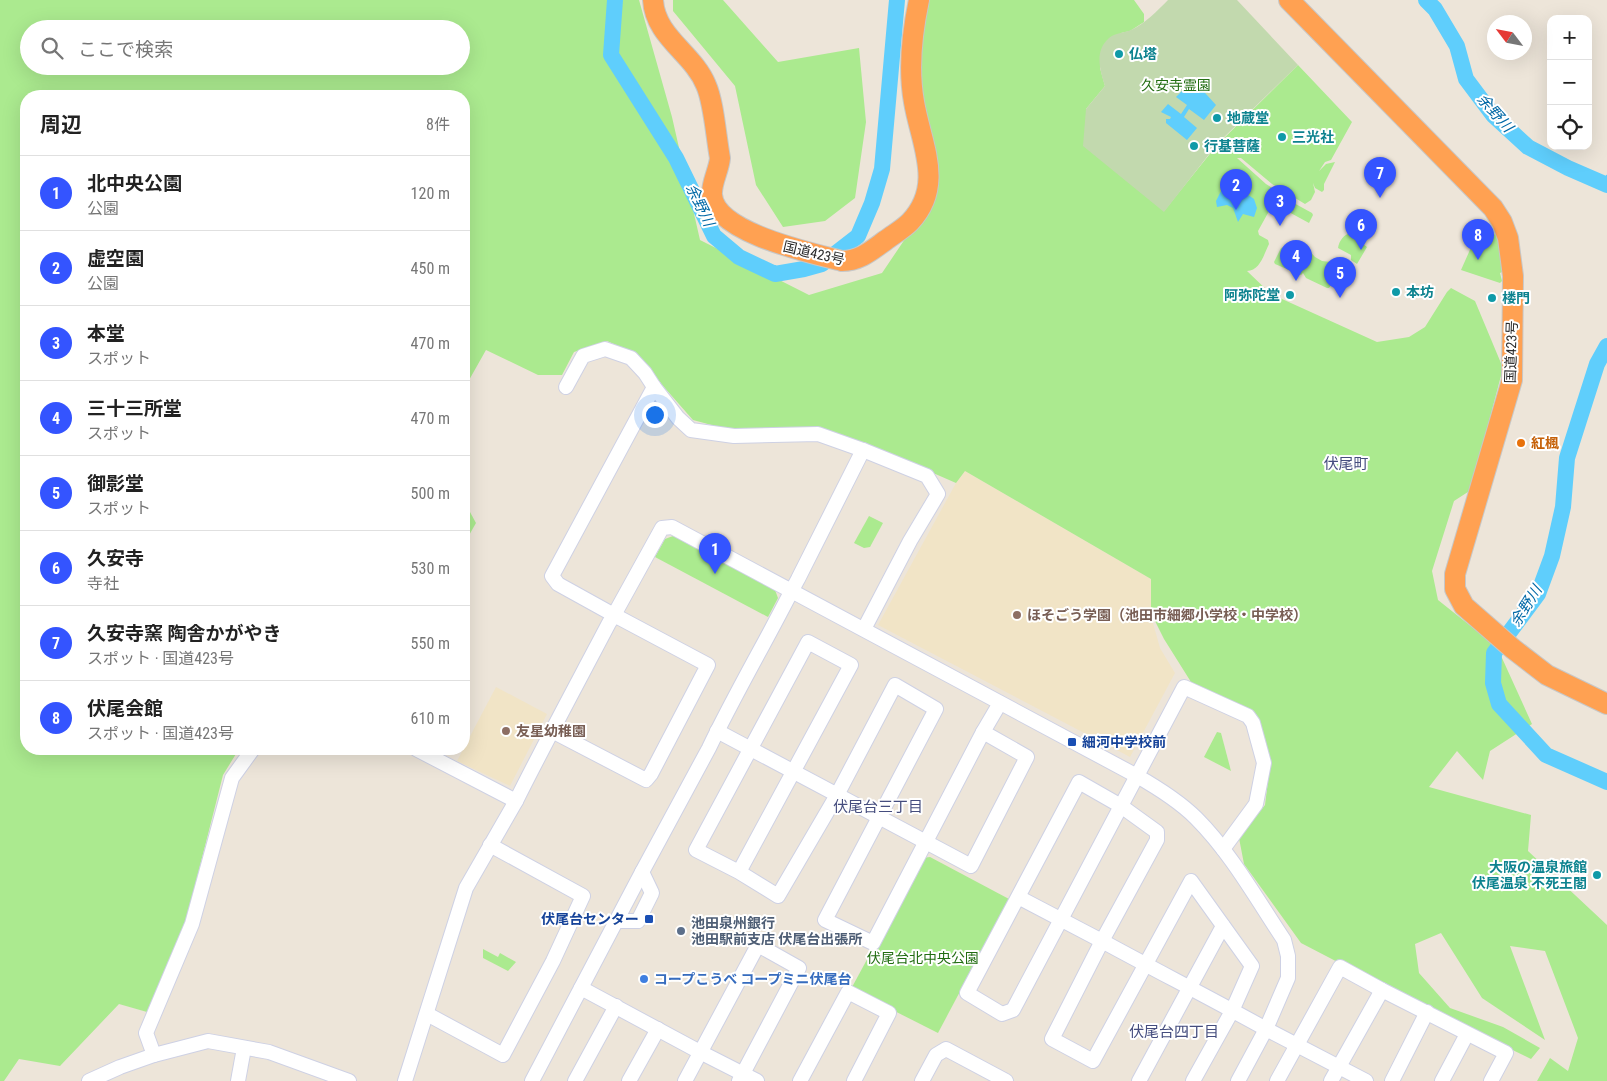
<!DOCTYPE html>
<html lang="ja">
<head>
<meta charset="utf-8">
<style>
	body { margin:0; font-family:"Roboto Condensed","Noto Sans JP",sans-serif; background:#f2f2f2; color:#222 }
	.controls { position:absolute; right:15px; top:15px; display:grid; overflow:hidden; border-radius:10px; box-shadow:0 5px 20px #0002 }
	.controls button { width:45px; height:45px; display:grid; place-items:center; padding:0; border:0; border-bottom:1px solid #e0e0e0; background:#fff; color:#222; font:25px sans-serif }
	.compass { position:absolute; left:1487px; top:15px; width:45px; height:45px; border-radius:50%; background:#fff; box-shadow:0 5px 20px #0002; rotate:302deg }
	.you { position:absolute; left:654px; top:414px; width:18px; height:18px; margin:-12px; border:4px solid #fff; border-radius:50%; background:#1a73e8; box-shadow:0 0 0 8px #1a73e833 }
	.badge { display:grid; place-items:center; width:32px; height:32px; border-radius:50%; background:#3454ff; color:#fff; font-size:16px; font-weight:700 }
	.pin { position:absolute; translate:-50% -41px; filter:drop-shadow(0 1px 2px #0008) }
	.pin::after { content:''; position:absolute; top:26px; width:18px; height:15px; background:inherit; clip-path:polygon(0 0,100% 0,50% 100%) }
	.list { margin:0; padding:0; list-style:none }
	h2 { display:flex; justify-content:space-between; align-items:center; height:65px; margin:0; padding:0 20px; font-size:21px }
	h2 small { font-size:16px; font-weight:400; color:#767676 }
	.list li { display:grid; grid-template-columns:32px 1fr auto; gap:15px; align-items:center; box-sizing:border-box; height:75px; padding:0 20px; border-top:1px solid #e0e0e0 }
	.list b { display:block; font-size:19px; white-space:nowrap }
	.list p { margin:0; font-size:16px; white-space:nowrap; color:#767676 }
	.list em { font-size:16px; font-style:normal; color:#767676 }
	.icon { flex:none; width:28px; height:28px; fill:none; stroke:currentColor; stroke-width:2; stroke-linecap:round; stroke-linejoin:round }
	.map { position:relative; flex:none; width:1607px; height:1081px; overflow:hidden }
	.search { position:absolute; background:#fff; box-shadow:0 5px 20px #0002; left:20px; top:20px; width:450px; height:55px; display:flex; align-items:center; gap:12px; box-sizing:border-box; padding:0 18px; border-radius:28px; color:#767676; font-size:19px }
	.panel { position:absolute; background:#fff; box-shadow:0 5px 20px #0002; left:20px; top:90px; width:450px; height:665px; border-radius:20px }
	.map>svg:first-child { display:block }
</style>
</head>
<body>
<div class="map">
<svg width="1607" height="1081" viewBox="0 0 1607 1081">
	<rect width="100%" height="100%" fill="#ede5d9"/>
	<!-- education -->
	<g fill="#f1e4c6">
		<path d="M965,471L1151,579V616L1160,648L1175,673L1130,757L878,625L956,483Z"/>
		<path d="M496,687L547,714L510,786L457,761Z"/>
	</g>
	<!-- green -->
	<g fill="#abea8f" fill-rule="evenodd">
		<path d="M0,0H639L672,117L700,240L809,295L882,273L930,202L919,58L927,0H1134L1144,14V22L1130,31L1121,33L1100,68L1105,86L1086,109L1164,211L1217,145L1298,65L1352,122L1331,160L1325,162L1319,171L1326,164L1335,162L1324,184V190L1322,192L1315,188L1313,183L1315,192L1311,200L1305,204L1272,184L1241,158H1237L1266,184L1277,191L1278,195L1258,231L1259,235L1268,240L1269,244C1264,254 1260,271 1247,271L1271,294L1377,342L1409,337L1425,327L1447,292L1451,288L1475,301L1503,368L1471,490L1454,501L1432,571L1438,600L1497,647L1532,724L1490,751L1483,780L1457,751L1429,787L1531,815L1528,851L1607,925V1081H1537L1550,1058L1568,1071L1578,1038L1545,951L1510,946L1545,1040L1482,998L1441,933L1415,944L1419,973L1450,1008L1503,1027L1540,1048L1531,1059L1428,1009L1301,943L1244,864L1239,838L1265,805L1270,765L1265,738L1250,709L1191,682L1164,639L1151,613V579L965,471L956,483L885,452L815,427L730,430L693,420L634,353L607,341L574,352L562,375H538L486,350L464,389V96H26V749H239L223,775L186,921L147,1012L119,1004L60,1066L19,1059L4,1081H0ZM29,29H461V66H29Z"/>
		<path d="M673,0H723L778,62L859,48L866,122L855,198L825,221L783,227L756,185L735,86L673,11Z"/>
		<path d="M1281,196L1312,213L1313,215L1309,223L1276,205Z"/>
		<path d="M1496,230L1502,252V272L1500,273L1502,281L1500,283L1461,270L1477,234L1492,241Z"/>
		<path d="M1351,233L1364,239L1363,244L1367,247L1357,264L1351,260V255L1338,248C1339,241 1344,234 1351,233Z"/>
		<path d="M1299,244L1307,248L1315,257L1322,261L1339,263L1351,270L1346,281C1335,281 1337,276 1329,288H1327L1306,278L1303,273L1301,275L1275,264L1274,262L1281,248L1284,247L1295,253Z"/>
		<path d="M464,501L476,523L464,544Z"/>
		<path d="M869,516L883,523L870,547L864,548L854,543Z"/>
		<path d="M673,536L775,590L778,598L768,617L655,557L665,539Z"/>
		<path d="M1217,732L1221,733L1231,771L1204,757Z"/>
		<path d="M930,857L1009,899L938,1033L851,989L922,858Z"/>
		<path d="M483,949L498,957L500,953L516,962L508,971L483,958Z"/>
	</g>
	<!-- cemetery -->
	<path fill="#c2d9ae" d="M1168,0H1237L1298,65L1217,144L1164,212L1083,146L1086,109L1105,86C1100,70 1094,51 1109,38C1115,33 1124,33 1131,30C1146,23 1157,11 1168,0Z"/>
	<!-- water -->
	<g fill="#5fcefc">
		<path d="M1192,81L1196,83L1216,105L1204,120L1189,109L1184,117L1197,128L1187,140L1166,123V119H1170L1171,117L1161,112L1168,104L1181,114L1187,105L1176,97Z"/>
		<path d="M1223,187L1232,192L1247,194L1254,199L1257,208L1254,217L1243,214L1238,222L1233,208L1227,205L1217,207L1216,201Z"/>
	</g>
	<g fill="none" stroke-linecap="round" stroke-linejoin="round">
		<!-- stream -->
		<path stroke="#5fcefc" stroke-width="2.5" d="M1605,184L1607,176"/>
		<!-- river -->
		<g stroke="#5fcefc" stroke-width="16">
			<path d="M615,0L611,55L676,158L714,236L739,257L775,274L804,269L822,264L858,236L872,203L882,169L897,0"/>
			<path d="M1426,0L1435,9L1457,46L1466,79L1493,115L1528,147L1568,168L1607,185"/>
			<path d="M1607,346L1597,364L1567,458L1563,507L1552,556L1538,594L1494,653L1493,683L1499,704L1546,755L1607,782"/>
		</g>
		<defs>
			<g id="minor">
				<path d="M566,387L583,356L605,349L631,358L645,373L654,387"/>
				<path d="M863,450L927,476L938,494L910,541L864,629"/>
				<path d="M717,731L971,866L1027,757L983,732"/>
				<path d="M416,749L516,801"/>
				<path d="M739,872L851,665L808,642L696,850L739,872L778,896L837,795L895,685L936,709L825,920L873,943L983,732L1000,703"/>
				<path d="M1018,897L1102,941L1157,840V832L1121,806L1079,782L967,993L1002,1014L1013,1010C1070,902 1127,795 1184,687L1248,716L1253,723L1264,763L1256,804L1223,849"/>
				<path d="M616,921H638L652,893L642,872"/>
				<path d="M581,988L700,1052L757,1081"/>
				<path d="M427,1014L503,1055L553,961L583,896L490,845"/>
				<path d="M154,1055L146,1033L192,924L232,778L253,749"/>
				<path d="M89,1081L120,1067L154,1055L208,1041L269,1052L349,1081"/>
				<path d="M238,1081L244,1048"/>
				<path d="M405,1081L466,888L516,801C546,741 578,682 609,623L614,615L708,665L651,774L646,780L552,731"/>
				<path d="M532,1081L642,872L709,748C735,694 765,643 792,590L798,579L863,450L818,434L734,436L691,430L678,418L654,387L552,576L558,584L614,615L662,528L672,527L1137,776C1158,788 1179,801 1196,818C1231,853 1256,898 1284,940L1288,956V978L1266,1029L1238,1081"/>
				<path d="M575,1081L616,1006"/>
				<path d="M629,1081L658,1029"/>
				<path d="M685,1081L758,945L799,968L739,1081"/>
				<path d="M800,1081L848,992L889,1013L854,1081"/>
				<path d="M922,1081L936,1055L946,1049L1006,1081"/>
				<path d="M1139,1081L1223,926"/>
				<path d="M1193,1081L1232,1011L1252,966L1191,881L1093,1061L1052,1039L1102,941C1157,971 1212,999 1266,1029L1366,1081"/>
				<path d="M1277,1081L1340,967L1382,990L1506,1053L1491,1081"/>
				<path d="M1331,1081L1382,990"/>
				<path d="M1392,1081L1427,1012"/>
				<path d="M1442,1081L1467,1034"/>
			</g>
			<g id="highway">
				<path d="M653,0C655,37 693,53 706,85C714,103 716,137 720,158C719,170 711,183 712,195C715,233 812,253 842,261C860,261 872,250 886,240C894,234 903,229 910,222C945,185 921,144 914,102C908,69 912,33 919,0"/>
				<path d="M1289,0L1493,208L1502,222L1508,238L1513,276L1512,380L1455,574V589L1464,606L1512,648L1547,675L1607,704"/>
			</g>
		</defs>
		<!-- minor casing -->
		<use href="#minor" stroke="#ced1e4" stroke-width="16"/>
		<!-- highway casing -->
		<use href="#highway" stroke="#c7c7c7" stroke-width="22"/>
		<!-- minor -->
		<use href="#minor" stroke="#fff" stroke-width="14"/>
		<!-- highway -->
		<use href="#highway" stroke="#ffa152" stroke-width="20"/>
	</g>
	<!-- markers -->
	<g fill="#0f9aa8" stroke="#fff" stroke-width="2">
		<circle cx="1119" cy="54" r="5"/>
		<circle cx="1217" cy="118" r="5"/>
		<circle cx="1282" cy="137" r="5"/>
		<circle cx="1194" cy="146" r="5"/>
		<circle cx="1396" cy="292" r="5"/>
		<circle cx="1290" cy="295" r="5"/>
		<circle cx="1492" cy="298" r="5"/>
		<circle cx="1597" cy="875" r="5"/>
	</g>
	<circle fill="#e8710a" stroke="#fff" stroke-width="2" cx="1521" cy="443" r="5"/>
	<g fill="#8d6e63" stroke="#fff" stroke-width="2">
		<circle cx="1017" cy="615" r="5"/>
		<circle cx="506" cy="731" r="5"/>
	</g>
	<g fill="#1a4fb4" stroke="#fff" stroke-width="2">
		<rect x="1067" y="737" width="10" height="10" rx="2.5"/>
		<rect x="644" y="914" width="10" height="10" rx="2.5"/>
	</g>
	<circle fill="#5c6f8a" stroke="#fff" stroke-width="2" cx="681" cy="931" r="5"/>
	<circle fill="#3f7fe0" stroke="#fff" stroke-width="2" cx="644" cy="979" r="5"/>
	<g text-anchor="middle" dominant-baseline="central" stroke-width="4" stroke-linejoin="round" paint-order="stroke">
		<!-- culture labels -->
		<g font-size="14" font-weight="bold" fill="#0d838f" stroke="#fff" text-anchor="start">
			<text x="1129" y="54">仏塔</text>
			<text x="1227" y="118">地蔵堂</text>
			<text x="1292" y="137">三光社</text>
			<text x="1204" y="146">行基菩薩</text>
			<text x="1406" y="292">本坊</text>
			<text x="1280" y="295" text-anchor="end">阿弥陀堂</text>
			<text x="1502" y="298">楼門</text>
			<text x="1587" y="867" text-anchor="end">大阪の温泉旅館<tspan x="1587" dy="16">伏尾温泉 不死王閣</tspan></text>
		</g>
		<!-- park labels -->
		<g font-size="14" fill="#226d12" stroke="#fff">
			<text x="1176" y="85">久安寺霊園</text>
			<text x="923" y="958">伏尾台北中央公園</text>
		</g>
		<!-- street labels -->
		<g font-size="14" fill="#292929" stroke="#fff">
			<text transform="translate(814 253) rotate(13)">国道423号</text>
			<text transform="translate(1511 352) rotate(-88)">国道423号</text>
		</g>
		<!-- food labels -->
		<g font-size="14" font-weight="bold" fill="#c56008" stroke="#fff" text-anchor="start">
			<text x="1531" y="443">紅楓</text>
		</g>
		<!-- education labels -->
		<g font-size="14" font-weight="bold" fill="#785e54" stroke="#fff" text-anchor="start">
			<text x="1027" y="615">ほそごう学園（池田市細郷小学校・中学校）</text>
			<text x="516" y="731">友星幼稚園</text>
		</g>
		<!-- transit labels -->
		<g font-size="14" font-weight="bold" fill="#164399" stroke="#fff" text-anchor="start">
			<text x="1082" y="742">細河中学校前</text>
			<text x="639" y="919" text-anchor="end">伏尾台センター</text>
		</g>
		<!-- service labels -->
		<g font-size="14" font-weight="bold" fill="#4e5e75" stroke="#fff" text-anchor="start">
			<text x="691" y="923">池田泉州銀行<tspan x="691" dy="16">池田駅前支店 伏尾台出張所</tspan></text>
		</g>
		<!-- shop labels -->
		<g font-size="14" font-weight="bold" fill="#366cbe" stroke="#fff" text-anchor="start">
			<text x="654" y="979">コープこうべ コープミニ伏尾台</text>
		</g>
		<!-- water labels -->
		<g font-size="15" font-style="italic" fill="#0068a6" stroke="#fff">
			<text transform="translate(1495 113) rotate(48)">余野川</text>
			<text transform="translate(700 205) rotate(64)">余野川</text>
			<text transform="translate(1526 606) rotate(-58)">余野川</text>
		</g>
		<!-- neighbourhood labels -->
		<g font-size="15" fill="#454d7e" stroke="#fff">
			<text x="1346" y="464">伏尾町</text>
			<text x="878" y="807">伏尾台三丁目</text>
			<text x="1174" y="1032">伏尾台四丁目</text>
		</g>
	</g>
</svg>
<div class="controls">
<button>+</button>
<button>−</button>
<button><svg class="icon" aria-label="locate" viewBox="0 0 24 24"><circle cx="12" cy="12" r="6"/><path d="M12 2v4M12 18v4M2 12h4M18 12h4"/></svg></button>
</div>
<svg class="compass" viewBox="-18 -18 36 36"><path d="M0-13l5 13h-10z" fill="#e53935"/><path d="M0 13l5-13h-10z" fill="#767676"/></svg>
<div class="you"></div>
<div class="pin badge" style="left:715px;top:574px">1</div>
<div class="pin badge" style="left:1236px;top:210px">2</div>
<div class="pin badge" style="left:1280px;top:226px">3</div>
<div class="pin badge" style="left:1296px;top:281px">4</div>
<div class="pin badge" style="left:1340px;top:298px">5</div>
<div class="pin badge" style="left:1361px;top:250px">6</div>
<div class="pin badge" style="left:1380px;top:198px">7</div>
<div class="pin badge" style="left:1478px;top:260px">8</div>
<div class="search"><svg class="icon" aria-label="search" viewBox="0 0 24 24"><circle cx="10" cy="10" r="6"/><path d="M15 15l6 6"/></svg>ここで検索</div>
<section class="panel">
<h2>周辺<small>8件</small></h2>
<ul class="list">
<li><span class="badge">1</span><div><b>北中央公園</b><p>公園</p></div><em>120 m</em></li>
<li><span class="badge">2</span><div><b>虚空園</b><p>公園</p></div><em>450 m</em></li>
<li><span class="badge">3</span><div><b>本堂</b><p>スポット</p></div><em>470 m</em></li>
<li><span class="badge">4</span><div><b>三十三所堂</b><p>スポット</p></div><em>470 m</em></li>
<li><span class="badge">5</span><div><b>御影堂</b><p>スポット</p></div><em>500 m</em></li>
<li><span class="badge">6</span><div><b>久安寺</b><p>寺社</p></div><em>530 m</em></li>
<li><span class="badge">7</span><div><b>久安寺窯 陶舎かがやき</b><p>スポット · 国道423号</p></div><em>550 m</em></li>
<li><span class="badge">8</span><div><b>伏尾会館</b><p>スポット · 国道423号</p></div><em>610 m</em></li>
</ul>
</section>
</div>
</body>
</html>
